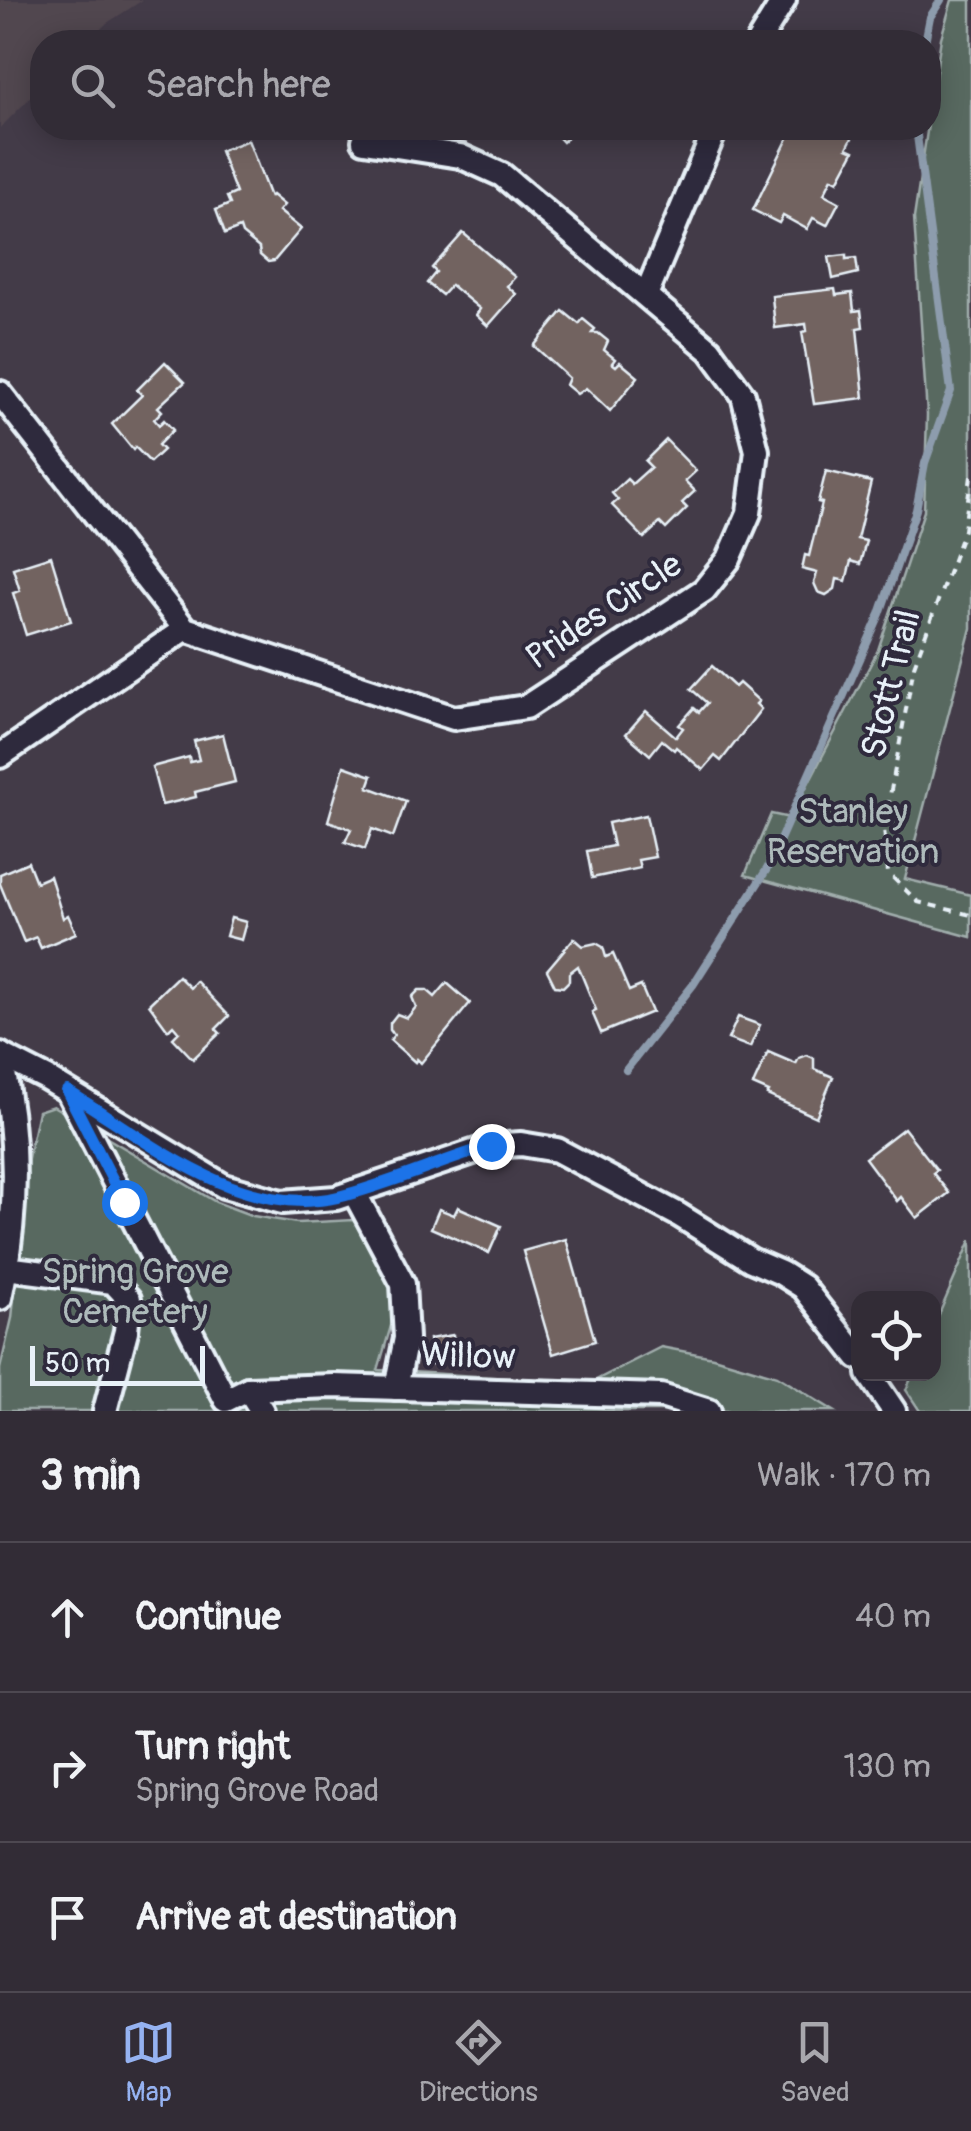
<!DOCTYPE html>
<html lang="en">
<head>
<meta charset="utf-8">
<style>
	body { margin:0; font-family:Pangolin,sans-serif; background:#3a343e; color:#f1f3f6 }
	.controls { position:absolute; right:30px; bottom:30px; display:grid; overflow:hidden; border-radius:20px; box-shadow:0 5px 25px #0003 }
	.controls button { width:90px; height:90px; display:grid; place-items:center; padding:0; border:0; border-bottom:2px solid #4d4851; background:#322c36; color:#f1f3f6; font:50px sans-serif }
	.scale { position:absolute; left:30px; bottom:25px; width:175px; box-sizing:border-box; padding-left:10px; border:5px solid #e8f1f8; border-top:0; font-size:28px; line-height:35px; white-space:nowrap; color:#e8f1f8; -webkit-text-stroke:8px #2f2a3d; paint-order:stroke }
	.stop { position:absolute; width:30px; height:30px; margin:-22px; border:8px solid #1a73e8; border-radius:50%; background:#fff }
	.stop.end { background:#1a73e8; border-color:#fff; box-shadow:0 2px 10px #0008 }
	.list { margin:0; padding:0; list-style:none }
	h2 { display:flex; justify-content:space-between; align-items:center; height:130px; margin:0; padding:0 40px; font-size:42px }
	h2 small { font-size:32px; font-weight:400; color:#a8a7ad }
	.list li { display:grid; grid-template-columns:65px 1fr auto; gap:30px; align-items:center; box-sizing:border-box; height:150px; padding:0 40px; border-top:2px solid #4d4851 }
	.list b { display:block; font-size:38px; white-space:nowrap }
	.list p { margin:0; font-size:32px; white-space:nowrap; color:#a8a7ad }
	.list em { font-size:32px; font-style:normal; color:#a8a7ad }
	.icon { flex:none; width:55px; height:55px; fill:none; stroke:currentColor; stroke-width:2; stroke-linecap:round; stroke-linejoin:round }
	.map { position:relative; flex:none; width:971px; height:1411px; overflow:hidden }
	.search { position:absolute; background:#322c36; box-shadow:0 5px 25px #0003; left:30px; right:30px; top:30px; height:110px; display:flex; align-items:center; gap:25px; box-sizing:border-box; padding:0 35px; border-radius:40px; color:#a8a7ad; font-size:38px }
	.sheet { height:580px; background:#322c36 }
	nav { display:flex; justify-content:space-around; align-items:center; box-sizing:border-box; height:140px; border-top:2px solid #4d4851; background:#322c36; font-size:28px; color:#a8a7ad }
	nav a { display:grid; justify-items:center; gap:5px }
	nav .on { color:#95b2f1 }
	.map>svg:first-child { display:block }
</style>
</head>
<body>
<div class="map">
<svg width="971" height="1411" viewBox="0 0 971 1411">
	<rect width="100%" height="100%" fill="#433b48"/>
	<filter id="ink" filterUnits="userSpaceOnUse"><feTurbulence type="fractalNoise" baseFrequency=".01" numOctaves="2"/><feDisplacementMap in="SourceGraphic" scale="20" xChannelSelector="R" yChannelSelector="G"/><feConvolveMatrix kernelMatrix="1 2 1 2 8 2 1 2 1" color-interpolation-filters="sRGB"/></filter>
	<g filter="url(#ink)">
		<!-- built -->
		<path fill="#51474f" d="M0,0H143L107,23L87,42H42V86L0,128Z"/>
		<!-- green -->
		<g fill="#586960" stroke="#a0adac" stroke-width="2.5">
			<path d="M952,0H971V628L905,879L971,895V937L745,875L771,814L790,818L878,650L924,511L927,415L914,218L941,38Z"/>
			<path d="M53,1106L216,1202L253,1216L297,1223L354,1220L395,1293L393,1319L378,1370L590,1383L661,1347L713,1357L777,1376L834,1411H0V1369L12,1318L28,1158L38,1111Z"/>
			<path d="M971,1240V1411H920L906,1390L913,1374H934V1326Z"/>
		</g>
		<g fill="none" stroke-linecap="round" stroke-linejoin="round">
			<!-- stream -->
			<g stroke="#8d9cad" stroke-width="8">
				<path d="M925,42L930,17L941,0"/>
				<path d="M626,1070L693,985L767,869L880,614L916,510L925,463L951,391L916,128"/>
			</g>
		</g>
		<!-- building -->
		<g fill="#726360" stroke="#e8f1f8" stroke-width="2.5">
			<path d="M510,29L519,39L526,32L539,42H500L498,40Z"/>
			<path d="M550,128H578L563,142Z"/>
			<path d="M793,128H868L864,136L855,132L847,148L854,151L838,181L832,178L824,194L839,202L827,225L813,218L807,229L783,216L779,223L753,210Z"/>
			<path d="M248,140L270,197L272,195L284,205L279,211L301,229L274,261L268,262L260,255L259,248L242,234L240,228L225,234L216,210L230,204L227,197L236,193L220,151Z"/>
			<path d="M463,233L515,277L507,286L516,294L488,326L476,315L480,309L451,285L442,295L427,283L436,272L432,268Z"/>
			<path d="M846,255V259L856,258L858,273L833,279L829,257Z"/>
			<path d="M835,289L836,295L852,293L854,311L861,310L863,327L857,328L864,398L814,404L802,332L807,331L806,324L775,328L772,296Z"/>
			<path d="M563,311L579,324L583,319L595,329L592,333H598L608,341L604,350L615,359L612,363L616,366L620,362L638,377L610,411L586,388L577,394L566,385L569,378L534,346Z"/>
			<path d="M165,362L185,382L158,407L162,411L154,419L159,425L164,420L173,430L158,445L163,450L150,462L135,447L133,450L112,424L142,395L137,390Z"/>
			<path d="M666,440L696,471L685,481L695,491L682,503L687,508L666,529L660,523L644,538L612,505L618,500L612,493L627,479L632,484L651,467L645,461Z"/>
			<path d="M826,471L871,482L857,539L866,541L860,564L851,561L846,581L837,579L835,589L826,595L818,592L814,583L817,573L802,569L805,555L809,556L822,503L818,502Z"/>
			<path d="M51,556L71,621L26,635L13,593L20,591L13,568Z"/>
			<path d="M712,666L735,687L739,683L759,701L756,704L761,709L721,761L715,756L703,770L676,747L674,750L662,740L650,755L626,734L646,711L676,737L683,728L679,725L694,708L699,712L707,703L691,689Z"/>
			<path d="M223,734L235,782L195,792L196,797L162,805L152,767L189,757L190,762L199,760L194,741Z"/>
			<path d="M344,766L372,776L368,787L406,801L393,837L372,829L365,849L345,842L351,829L328,821Z"/>
			<path d="M646,815L655,857L638,860L640,868L592,878L587,851L613,846L608,823Z"/>
			<path d="M28,862L36,882L50,876L63,918L68,915L76,933L41,948L36,937L24,942L0,884V874Z"/>
			<path d="M231,918L246,922L241,940L226,936Z"/>
			<path d="M574,938L583,946L596,943L603,947L606,957L613,954L629,991L641,986L652,1012L601,1033L592,1012L596,1010L578,966L569,973V981L563,987L555,986L547,970Z"/>
			<path d="M178,976L190,988L196,981L229,1016L216,1029L220,1033L193,1059L173,1038L179,1032L173,1025L168,1030L149,1004Z"/>
			<path d="M447,983L470,1003L421,1063L417,1059L415,1062L390,1040L394,1035L390,1030V1023L397,1014L407,1018L416,1007L412,997L419,990H427L435,997Z"/>
			<path d="M738,1017L760,1025L750,1047L728,1039Z"/>
			<path d="M768,1052L796,1064L799,1058L807,1055L814,1058V1069L833,1077L816,1117L767,1095L769,1092L753,1085Z"/>
			<path d="M904,1128L937,1170L933,1173L949,1193L917,1218L901,1197L897,1201L865,1158Z"/>
			<path d="M458,1207L501,1226L489,1253L431,1228L439,1209L454,1215Z"/>
			<path d="M566,1239L595,1341L553,1354L523,1251Z"/>
			<path d="M453,1335L456,1361L432,1364L429,1339Z"/>
		</g>
		<g fill="none" stroke-linecap="round" stroke-linejoin="round">
			<defs>
				<g id="minor">
					<path d="M758,42L784,0"/>
					<path d="M646,295L716,128"/>
					<path d="M0,393L185,629L454,718L526,707L704,590L729,559L749,513L757,451L743,395L710,350L502,175L460,156L364,141"/>
					<path d="M0,756L185,629"/>
					<path d="M0,1054C19,1138 18,1214 0,1298"/>
					<path d="M1,1055L46,1078L224,1186L282,1202L336,1198L491,1146L521,1144L557,1150L679,1215L751,1260L781,1273L803,1287L858,1357"/>
					<path d="M69,1094L226,1400L248,1389L334,1386L661,1396L709,1411"/>
					<path d="M354,1192L403,1284L406,1338L396,1388"/>
					<path d="M6,1268L113,1282L129,1299L126,1331L105,1411"/>
					<path d="M869,1374L894,1411"/>
					<path d="M248,1389L262,1411"/>
				</g>
			</defs>
			<!-- minor casing -->
			<use href="#minor" stroke="#e8f1f8" stroke-width="30"/>
			<!-- path -->
			<path stroke="#e8f1f8" stroke-width="4" stroke-dasharray="8 8" stroke-linecap="butt" d="M971,476L964,530L914,666L884,828L888,873L918,902L971,915"/>
			<!-- minor -->
			<use href="#minor" stroke="#2f2a3d" stroke-width="22"/>
		</g>
	</g>
	<g fill="none" stroke-linecap="round" stroke-linejoin="round" filter="url(#ink)">
		<!-- route -->
		<path stroke="#1a73e8" stroke-width="12" d="M124,1202L67,1091C146,1139 240,1220 338,1197C390,1184 440,1161 491,1146"/>
	</g>
	<g text-anchor="middle" dominant-baseline="central" stroke-width="8" stroke-linejoin="round" paint-order="stroke">
		<!-- street labels -->
		<g font-size="35" fill="#e8f1f8" stroke="#2f2a3d">
			<text transform="translate(604 611) rotate(-34)">Prides Circle</text>
			<text transform="translate(891 684) rotate(-76)">Stott Trail</text>
			<text transform="translate(468 1356) rotate(2)">Willow</text>
		</g>
		<!-- park labels -->
		<g font-size="35" fill="#aebbbb" stroke="#2f2a3d">
			<text x="853" y="812">Stanley<tspan x="853" dy="40">Reservation</tspan></text>
			<text x="135" y="1272">Spring Grove<tspan x="135" dy="40">Cemetery</tspan></text>
		</g>
	</g>
</svg>
<div class="controls">
<button><svg class="icon" aria-label="locate" viewBox="0 0 24 24"><circle cx="12" cy="12" r="6"/><path d="M12 2v4M12 18v4M2 12h4M18 12h4"/></svg></button>
</div>
<div class="scale">50 m</div>
<div class="stop" style="left:124px;top:1202px"></div>
<div class="stop end" style="left:491px;top:1146px"></div>
<div class="search"><svg class="icon" aria-label="search" viewBox="0 0 24 24"><circle cx="10" cy="10" r="6"/><path d="M15 15l6 6"/></svg>Search here</div>
</div>
<section class="sheet">
<h2>3 min<small>Walk · 170 m</small></h2>
<ul class="list">
<li><svg class="icon" aria-label="ahead" viewBox="0 0 24 24"><path d="M12 20V5M6 11l6-6 6 6"/></svg><div><b>Continue</b></div><em>40 m</em></li>
<li><svg class="icon" aria-label="right" viewBox="0 0 24 24"><path d="M7 20v-9h11M14 6l5 5-5 5"/></svg><div><b>Turn right</b><p>Spring Grove Road</p></div><em>130 m</em></li>
<li><svg class="icon" aria-label="arrive" viewBox="0 0 24 24"><path d="M6 21V4h12l-3 4 3 4H6"/></svg><div><b>Arrive at destination</b></div></li>
</ul>
</section>
<nav>
<a class="on"><svg class="icon" aria-label="map" viewBox="0 0 24 24"><path d="M3 6l6-2 6 2 6-2v14l-6 2-6-2-6 2zM9 4v14M15 6v14"/></svg>Map</a>
<a><svg class="icon" aria-label="directions" viewBox="0 0 24 24"><path d="M12 3l9 9-9 9-9-9zM9 14v-3h6M13 9l2 2-2 2"/></svg>Directions</a>
<a><svg class="icon" aria-label="saved" viewBox="0 0 24 24"><path d="M7 4h10v16l-5-4-5 4z"/></svg>Saved</a>
</nav>
</body>
</html>
